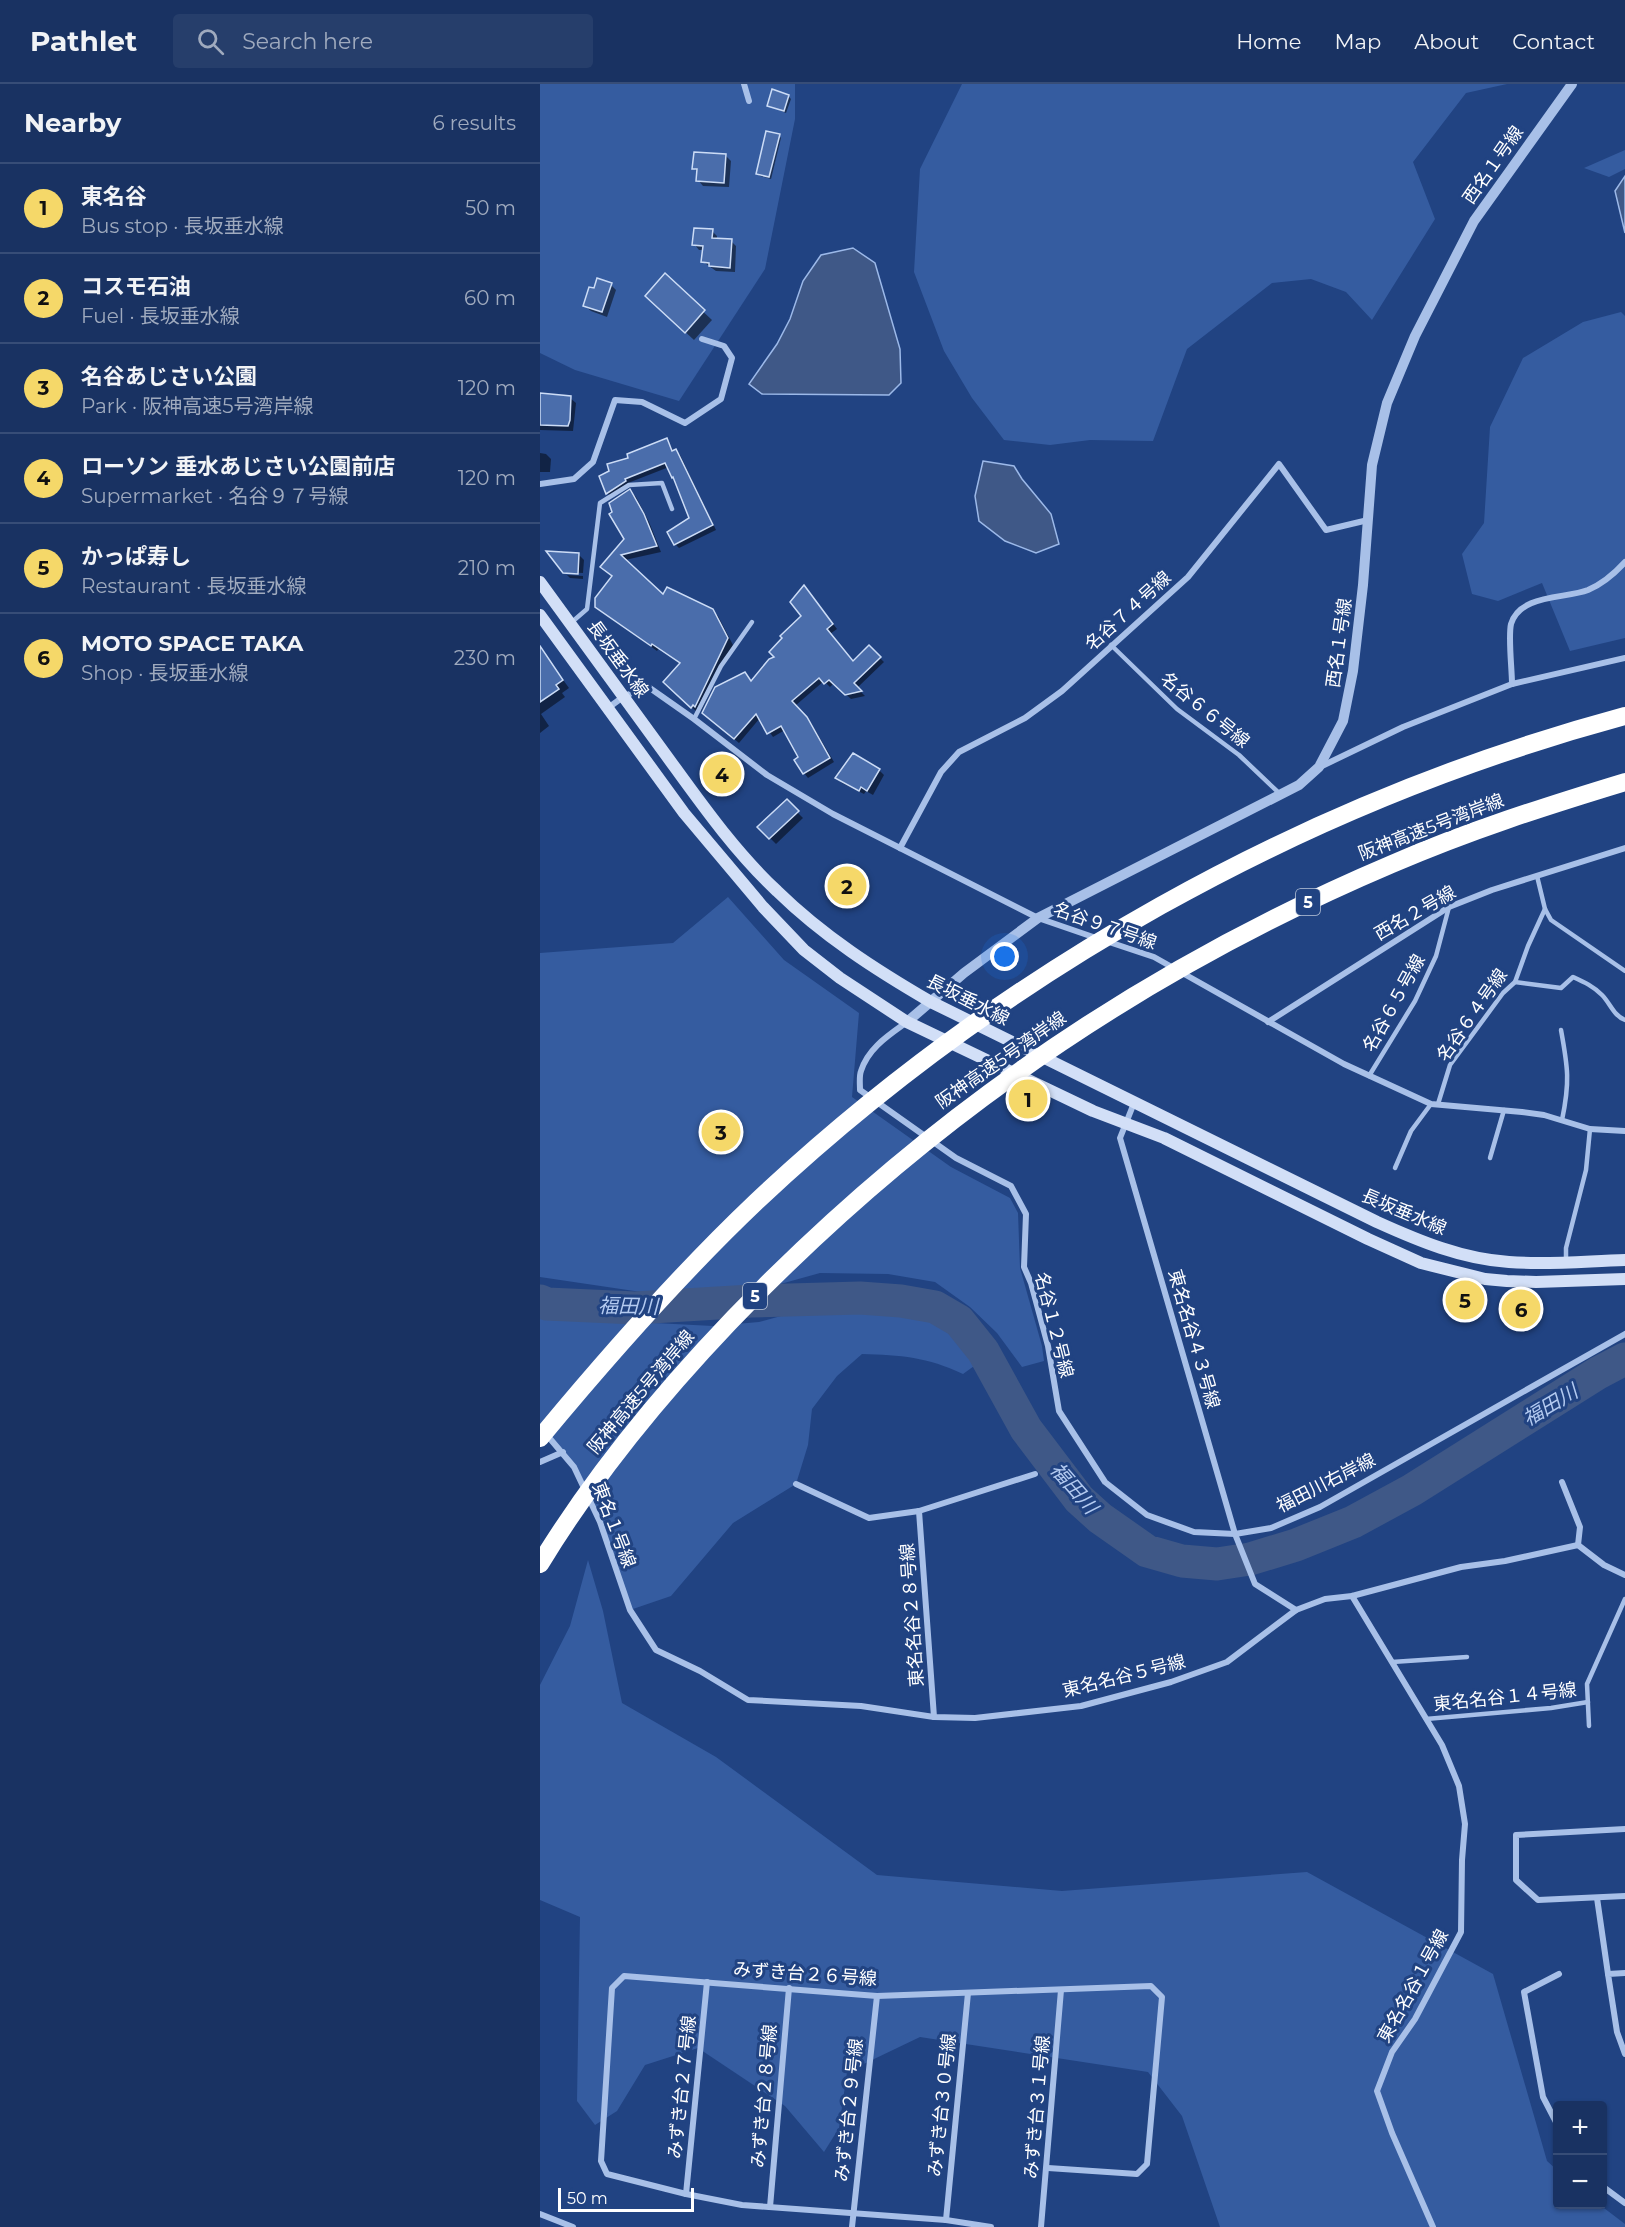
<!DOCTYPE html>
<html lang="en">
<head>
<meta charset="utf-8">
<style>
	body { margin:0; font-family:Montserrat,"Noto Sans JP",sans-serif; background:#263e6b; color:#f1f3f6 }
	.controls { position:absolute; right:18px; bottom:18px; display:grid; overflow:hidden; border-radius:6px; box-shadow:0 2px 4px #0004 }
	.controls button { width:54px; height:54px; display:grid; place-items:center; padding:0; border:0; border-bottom:2px solid #374d77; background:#193262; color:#f1f3f6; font:30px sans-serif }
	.scale { position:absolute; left:18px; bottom:15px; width:136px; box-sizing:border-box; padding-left:6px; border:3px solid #fff; border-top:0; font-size:16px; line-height:21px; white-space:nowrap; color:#fff; -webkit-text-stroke:4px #214382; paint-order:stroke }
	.you { position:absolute; left:465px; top:873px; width:21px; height:21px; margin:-15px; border:4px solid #fff; border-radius:50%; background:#1a73e8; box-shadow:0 0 0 9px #1a73e833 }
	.badge { display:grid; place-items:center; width:39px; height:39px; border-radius:50%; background:#f5d869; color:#111; font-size:20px; font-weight:700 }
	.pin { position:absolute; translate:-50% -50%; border:3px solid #fff; box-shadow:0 2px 6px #0006 }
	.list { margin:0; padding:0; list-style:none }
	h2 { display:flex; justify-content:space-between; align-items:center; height:78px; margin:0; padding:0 24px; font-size:26px }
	h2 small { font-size:20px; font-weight:400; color:#9faabe }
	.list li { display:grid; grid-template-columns:39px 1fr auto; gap:18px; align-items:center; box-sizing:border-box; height:90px; padding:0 24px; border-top:2px solid #374d77 }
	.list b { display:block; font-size:22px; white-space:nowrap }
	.list p { margin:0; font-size:20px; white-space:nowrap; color:#9faabe }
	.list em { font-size:20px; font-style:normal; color:#9faabe }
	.icon { flex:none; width:33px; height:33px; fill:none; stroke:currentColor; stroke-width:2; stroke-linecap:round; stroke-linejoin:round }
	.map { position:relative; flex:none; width:1085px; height:2143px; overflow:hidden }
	header { display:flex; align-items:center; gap:36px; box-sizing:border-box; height:84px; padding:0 30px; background:#193262; border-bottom:2px solid #374d77 }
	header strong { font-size:28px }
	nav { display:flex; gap:33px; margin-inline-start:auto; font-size:21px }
	.search { width:420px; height:54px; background:#263e6b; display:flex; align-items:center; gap:15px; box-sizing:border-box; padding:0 21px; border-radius:6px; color:#9faabe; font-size:22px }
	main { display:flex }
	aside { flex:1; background:#193262 }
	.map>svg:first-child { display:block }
</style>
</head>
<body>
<header>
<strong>Pathlet</strong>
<div class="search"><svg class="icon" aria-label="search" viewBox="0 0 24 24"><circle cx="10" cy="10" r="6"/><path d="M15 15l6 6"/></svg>Search here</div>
<nav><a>Home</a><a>Map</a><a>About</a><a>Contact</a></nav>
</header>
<main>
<aside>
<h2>Nearby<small>6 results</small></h2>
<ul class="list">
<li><span class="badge">1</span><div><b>東名谷</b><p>Bus stop · 長坂垂水線</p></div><em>50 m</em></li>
<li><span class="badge">2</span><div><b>コスモ石油</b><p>Fuel · 長坂垂水線</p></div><em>60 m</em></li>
<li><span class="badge">3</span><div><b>名谷あじさい公園</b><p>Park · 阪神高速5号湾岸線</p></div><em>120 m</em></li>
<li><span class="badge">4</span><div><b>ローソン 垂水あじさい公園前店</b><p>Supermarket · 名谷９７号線</p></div><em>120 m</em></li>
<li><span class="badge">5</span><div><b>かっぱ寿し</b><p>Restaurant · 長坂垂水線</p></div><em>210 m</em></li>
<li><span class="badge">6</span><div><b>MOTO SPACE TAKA</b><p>Shop · 長坂垂水線</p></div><em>230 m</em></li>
</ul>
</aside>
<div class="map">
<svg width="1085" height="2143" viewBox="0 0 1085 2143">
	<rect width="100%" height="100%" fill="#214382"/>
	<!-- green -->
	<g fill="#355ca0">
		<path d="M0,0H255V35L225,185L139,317L35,286L0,269Z"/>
		<path d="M422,0H967L926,9L873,78L895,135L832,236L806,208L771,195L732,199L647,265L613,357L550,356L510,361L464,356L432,314L404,267L374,188L380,85Z"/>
		<path d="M1085,66V85L1069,93L1044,84Z"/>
		<path d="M1081,228L1085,232V554L1030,567L1002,499L958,517L932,510L922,470L944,439L950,343L983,274L1043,238Z"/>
		<path d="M188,813L244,876L319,929L312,1013L411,1083L470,1114L478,1129L480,1184L502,1262L504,1277L482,1283L457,1249L430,1223L395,1198L348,1190L280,1189L226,1204L162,1210L101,1208L0,1193V869L133,859Z"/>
		<path d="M312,1223L358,1224L389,1233L441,1277L423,1290C387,1273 361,1271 322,1270L297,1292L272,1325L268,1361L256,1400L193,1439L131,1512L90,1526L60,1438L34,1383L0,1344V1226L24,1232L56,1236L173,1242L219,1238L252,1229Z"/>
		<path d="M48,1476L63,1527L82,1619L176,1673L337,1791L522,1807L767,1788L953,1890L1007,2077L1017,2086V2120L1060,2121L1085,2140V2143H680L642,2032L608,1988L380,1953L307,1988L299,2044L284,2068L245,2022L158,1964L105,1981L77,2027L55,2041L37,2017L40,1833L0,1816V1601L30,1542Z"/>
	</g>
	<!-- water -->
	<g fill="#3f5887" stroke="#9cb9e9" stroke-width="1.5">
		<path d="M1085,92V149L1075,107Z"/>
		<path d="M313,164L335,179L360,265L361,299L349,311L222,310L209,300L237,260L250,235L263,197L281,171Z"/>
		<path d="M443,377L474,382L482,395L511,430L519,460L496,469L465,457L439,437L435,412Z"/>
	</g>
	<!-- shadow -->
	<g fill="#0007">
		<path d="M248,12L251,15L246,29L228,21Z"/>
		<path d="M239,52L241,54L231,95L220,92L218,90Z"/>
		<path d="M185,71L191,77L189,103L163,102L158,96V89L154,84Z"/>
		<path d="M172,147L177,152V156L191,157L196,162L195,188L176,187L162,177L164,166H159L154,160Z"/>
		<path d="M125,192L172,236L154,256L115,220Z"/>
		<path d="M71,201L76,206L67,233L51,227L45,222L55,206Z"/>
		<path d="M0,311L30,314L36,319L33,347L0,346Z"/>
		<path d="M127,356L134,368L136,367L140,371L176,446L139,464L135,460L151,435L136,397L129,383L88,399L71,413L67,409L90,375Z"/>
		<path d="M0,369L6,370L11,375L10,388H0Z"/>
		<path d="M90,407L96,413L109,438L121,468L85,476L124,512L172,526L178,532L193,561L161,627L160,626L157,628L125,598L141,580L119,564L117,567L56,522L73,493L62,483L86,455Z"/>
		<path d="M38,470L44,476L43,489L24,488Z"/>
		<path d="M27,491L43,492V495L30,494Z"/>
		<path d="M268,507L297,545L290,550L313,578L329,563L344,578L317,604L325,612L311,615L294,599L290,603L284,597L255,622L271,639L294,678L268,694L264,689L260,674L245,646L233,653L220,634L199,659L168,633L205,589L212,598L236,574L264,532Z"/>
		<path d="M0,564L29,604L22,609L25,613L1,630L9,642L0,649Z"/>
		<path d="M339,686L344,691L333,711L326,707L324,710L302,699L297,694Z"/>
		<path d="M246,717L263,734L236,760L219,743Z"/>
	</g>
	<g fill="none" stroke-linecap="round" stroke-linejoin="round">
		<!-- river -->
		<path stroke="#3f5887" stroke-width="33" d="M0,1217L7,1220L95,1224L211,1217L320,1214L361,1217L395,1223L419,1237L443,1267L486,1345L539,1415L560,1434L607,1467L642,1477L677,1480L710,1475L756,1461L813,1438L872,1406L1058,1289L1085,1275"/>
	</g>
	<!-- building -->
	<g fill="#4a6dab" stroke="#ccdcf6" stroke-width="1.5">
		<path d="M232,5L249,11L244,27L227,22Z"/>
		<path d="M226,47L240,50L229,93L216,90Z"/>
		<path d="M154,68L186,70L184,99L156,97L157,85H152Z"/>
		<path d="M154,144L173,145L172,154L192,155L190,184L169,182V179L161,178L163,162L152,161Z"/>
		<path d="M125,189L165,226L145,249L105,212Z"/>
		<path d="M57,194L72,199L62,228L43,222L49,203L54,204Z"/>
		<path d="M0,309L31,312L30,336L28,342L0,341Z"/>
		<path d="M127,354L132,367L136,365L173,441L134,461L127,448L149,434L133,393L132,394L125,379L85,395L86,397L66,410L59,392L69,387L67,380L88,374L87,370Z"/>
		<path d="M90,405L104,430L117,462L81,471L123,510L127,503L173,525L188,554L155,623L153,621L151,624L123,598L140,579L112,560L111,562L55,523V514L72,492L60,483L84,455L69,430L72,428L69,419Z"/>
		<path d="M6,467L39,469L38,490L23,489Z"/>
		<path d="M264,501L293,540L287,545L313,577L329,561L341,573L314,599L322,607L305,611L289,596L284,600L279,594L252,617L267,633L290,674L263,690L254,676L258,673L241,642L227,650L216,630L194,655L162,629L175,603L205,588L211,597L229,575L234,573L229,568L242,554L240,552L261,532L250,518Z"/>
		<path d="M0,562L23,596L16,601L19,605L0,618Z"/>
		<path d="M313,669L340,685L327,707L321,703L319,707L295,694Z"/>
		<path d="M247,715L259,727L229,755L217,743Z"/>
	</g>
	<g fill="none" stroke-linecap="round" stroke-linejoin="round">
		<!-- service -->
		<g stroke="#a8c0e8" stroke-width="4.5">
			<path d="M32,538L47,525L60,419L89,401L122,399L132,425"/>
			<path d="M571,561L637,625L699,671L740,710"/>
			<path d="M154,635L181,582L212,538"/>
			<path d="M997,792L1005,825L1011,836L1085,887"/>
			<path d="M975,898L1021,904L1033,893C1044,898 1053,902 1062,911C1070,919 1074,932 1085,936"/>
			<path d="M1021,946C1028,984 1030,998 1022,1036"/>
			<path d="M829,992L875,917L896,872L909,823"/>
			<path d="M898,1020L910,981L963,909L975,898L988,862L1005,825"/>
			<path d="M950,1074L964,1026"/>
			<path d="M855,1084L871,1047L891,1020"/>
			<path d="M1026,1178V1164L1046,1086L1050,1045"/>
			<path d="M852,1578L927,1573"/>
			<path d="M886,1635L1011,1624L1048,1618"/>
			<path d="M1049,1642L1047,1600L1085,1515"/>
		</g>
		<!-- minor -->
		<g stroke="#a8c0e8" stroke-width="6">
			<path d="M204,0L209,17"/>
			<path d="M0,400L34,395L53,378L75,316L102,318L145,339L181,315L192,274L184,262L162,255"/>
			<path d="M972,600C972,585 968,553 971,540C980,510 1025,515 1048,506C1062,500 1075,489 1085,478"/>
			<path d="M68,624L83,613L107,602L154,635L227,691L293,730L498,834L559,855"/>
			<path d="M782,682L863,643L972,600L1085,574"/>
			<path d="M360,764L401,688L419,668L485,634L522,607L648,493L739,380L786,446L828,436"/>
			<path d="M569,858L614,873L804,980L891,1020L982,1028L1004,1031L1050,1045L1085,1047"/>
			<path d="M367,938C349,951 328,964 321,987C319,992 320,1000 320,1006L416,1074L471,1102L486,1130L484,1183L491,1199L508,1262L519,1327L565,1398L607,1431L654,1448L695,1450L731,1444L780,1423L1085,1250"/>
			<path d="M728,938L909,823L952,806L1085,764"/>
			<path d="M594,1019L580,1054L695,1450L715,1500L756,1526"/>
			<path d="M6,1350L34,1383L60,1438L90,1526L116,1566L160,1587L208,1616L321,1622L394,1633L435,1634L541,1622L631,1598L687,1578L756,1526L785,1515L812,1512L921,1483L965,1477L1038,1461L1064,1481L1085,1491"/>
			<path d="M0,1378L23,1368"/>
			<path d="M1022,1398L1040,1443L1038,1461"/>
			<path d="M256,1400L329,1434L379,1427L495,1390"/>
			<path d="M379,1427L394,1633"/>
			<path d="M812,1512L902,1661L919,1702L925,1740L922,1776L921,1848L875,1935L852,1968L837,2007L852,2049L893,2143"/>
			<path d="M1085,1745L976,1751V1796L998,1816L1085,1812"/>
			<path d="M1057,1814L1068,1890"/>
			<path d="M1085,1889L1068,1890L1077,1948L1085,1970"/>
			<path d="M1017,2040L1003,2013L984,1908L1019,1890"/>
			<path d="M1062,2102L1085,2119"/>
			<path d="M146,2110L167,1898"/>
			<path d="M230,2123L249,1904"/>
			<path d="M0,2130L33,2143"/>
			<path d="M406,2136L428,1909"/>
			<path d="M312,2143L337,1912"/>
			<path d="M451,2143L406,2136L202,2121L146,2110L67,2090L61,2077L72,1904L84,1892L337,1912L611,1902L622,1913L607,2080L597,2090L508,2084"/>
			<path d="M501,2143L521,1906"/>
		</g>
		<!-- tertiary -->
		<path stroke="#a8c0e8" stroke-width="10" d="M367,938L424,889L498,834L759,701L779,683L803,637L813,587L823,501L832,381L847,319L875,252L934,137L1032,0"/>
		<!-- secondary -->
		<g stroke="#d2dff7" stroke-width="12">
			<path d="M0,498C41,554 82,610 123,667C158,715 193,766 237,807C283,852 336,886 391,918L837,1138C879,1157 922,1175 969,1178C1007,1181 1047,1177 1085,1176"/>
			<path d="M0,531L144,729L223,823L264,866L300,894L367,938L553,1027L624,1054L828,1155L881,1179L945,1195L967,1197L996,1198L1085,1195"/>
		</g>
		<!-- motorway-bridge -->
		<g stroke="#fff" stroke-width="18">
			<path d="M0,1354C68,1272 138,1192 216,1118C459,889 762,719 1085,632"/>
			<path d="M0,1480C62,1378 140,1287 224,1203C405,1022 616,880 852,780C928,747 1006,722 1085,698"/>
		</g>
	</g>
	<g text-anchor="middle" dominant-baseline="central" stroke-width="6" stroke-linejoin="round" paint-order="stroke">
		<!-- shield labels -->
		<g fill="#214382" stroke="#bcc7da" stroke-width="1.5">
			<rect x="756" y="805" width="24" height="26" rx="4.5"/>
			<rect x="203" y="1199" width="24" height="26" rx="4.5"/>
		</g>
		<g font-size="16" font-weight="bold" fill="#fff">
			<text x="768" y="818">5</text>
			<text x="215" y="1212">5</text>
		</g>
		<!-- street labels -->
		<g font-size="18" fill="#fff" stroke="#214382">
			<text transform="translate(953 81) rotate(-55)">西名１号線</text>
			<text transform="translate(588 527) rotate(-42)">名谷７４号線</text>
			<text transform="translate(799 559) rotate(-82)">西名１号線</text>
			<text transform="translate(78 575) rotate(54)">長坂垂水線</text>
			<text transform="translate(665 626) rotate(39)">名谷６６号線</text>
			<text transform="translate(891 743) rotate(-21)">阪神高速5号湾岸線</text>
			<text transform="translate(875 829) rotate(-30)">西名２号線</text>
			<text transform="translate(565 842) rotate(19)">名谷９７号線</text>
			<text transform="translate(428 916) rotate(27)">長坂垂水線</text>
			<text transform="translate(854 919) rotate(-61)">名谷６５号線</text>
			<text transform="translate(932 931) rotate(-55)">名谷６４号線</text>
			<text transform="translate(461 976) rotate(-35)">阪神高速5号湾岸線</text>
			<text transform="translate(864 1128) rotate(23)">長坂垂水線</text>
			<text transform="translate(514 1241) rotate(76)">名谷１２号線</text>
			<text transform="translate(654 1255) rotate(74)">東名名谷４３号線</text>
			<text transform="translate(101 1308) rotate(-50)">阪神高速5号湾岸線</text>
			<text transform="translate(786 1399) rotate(-27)">福田川右岸線</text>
			<text transform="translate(74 1441) rotate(69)">東名１号線</text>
			<text transform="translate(372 1531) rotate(-94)">東名名谷２８号線</text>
			<text transform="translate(584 1592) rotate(-14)">東名名谷５号線</text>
			<text transform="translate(965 1613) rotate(-6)">東名名谷１４号線</text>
			<text transform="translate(265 1890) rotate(4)">みずき台２６号線</text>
			<text transform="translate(873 1902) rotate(-61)">東名名谷１号線</text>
			<text transform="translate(142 2003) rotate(-84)">みずき台２７号線</text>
			<text transform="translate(224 2012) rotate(-85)">みずき台２８号線</text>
			<text transform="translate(402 2021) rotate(-84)">みずき台３０号線</text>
			<text transform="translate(497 2023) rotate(-85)">みずき台３１号線</text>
			<text transform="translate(309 2026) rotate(-84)">みずき台２９号線</text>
		</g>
		<!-- water labels -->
		<g font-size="20" font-style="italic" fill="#b3caf0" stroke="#214382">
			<text transform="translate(88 1222) rotate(1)">福田川</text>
			<text transform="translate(1010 1321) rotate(-31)">福田川</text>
			<text transform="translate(534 1404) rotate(49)">福田川</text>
		</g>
	</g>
</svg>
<div class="controls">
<button>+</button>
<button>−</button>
</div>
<div class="scale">50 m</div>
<div class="you"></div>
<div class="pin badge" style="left:488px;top:1015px">1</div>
<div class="pin badge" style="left:307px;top:802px">2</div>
<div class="pin badge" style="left:181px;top:1048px">3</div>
<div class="pin badge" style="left:182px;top:690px">4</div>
<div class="pin badge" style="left:925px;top:1216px">5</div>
<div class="pin badge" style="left:981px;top:1225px">6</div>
</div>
</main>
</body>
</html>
